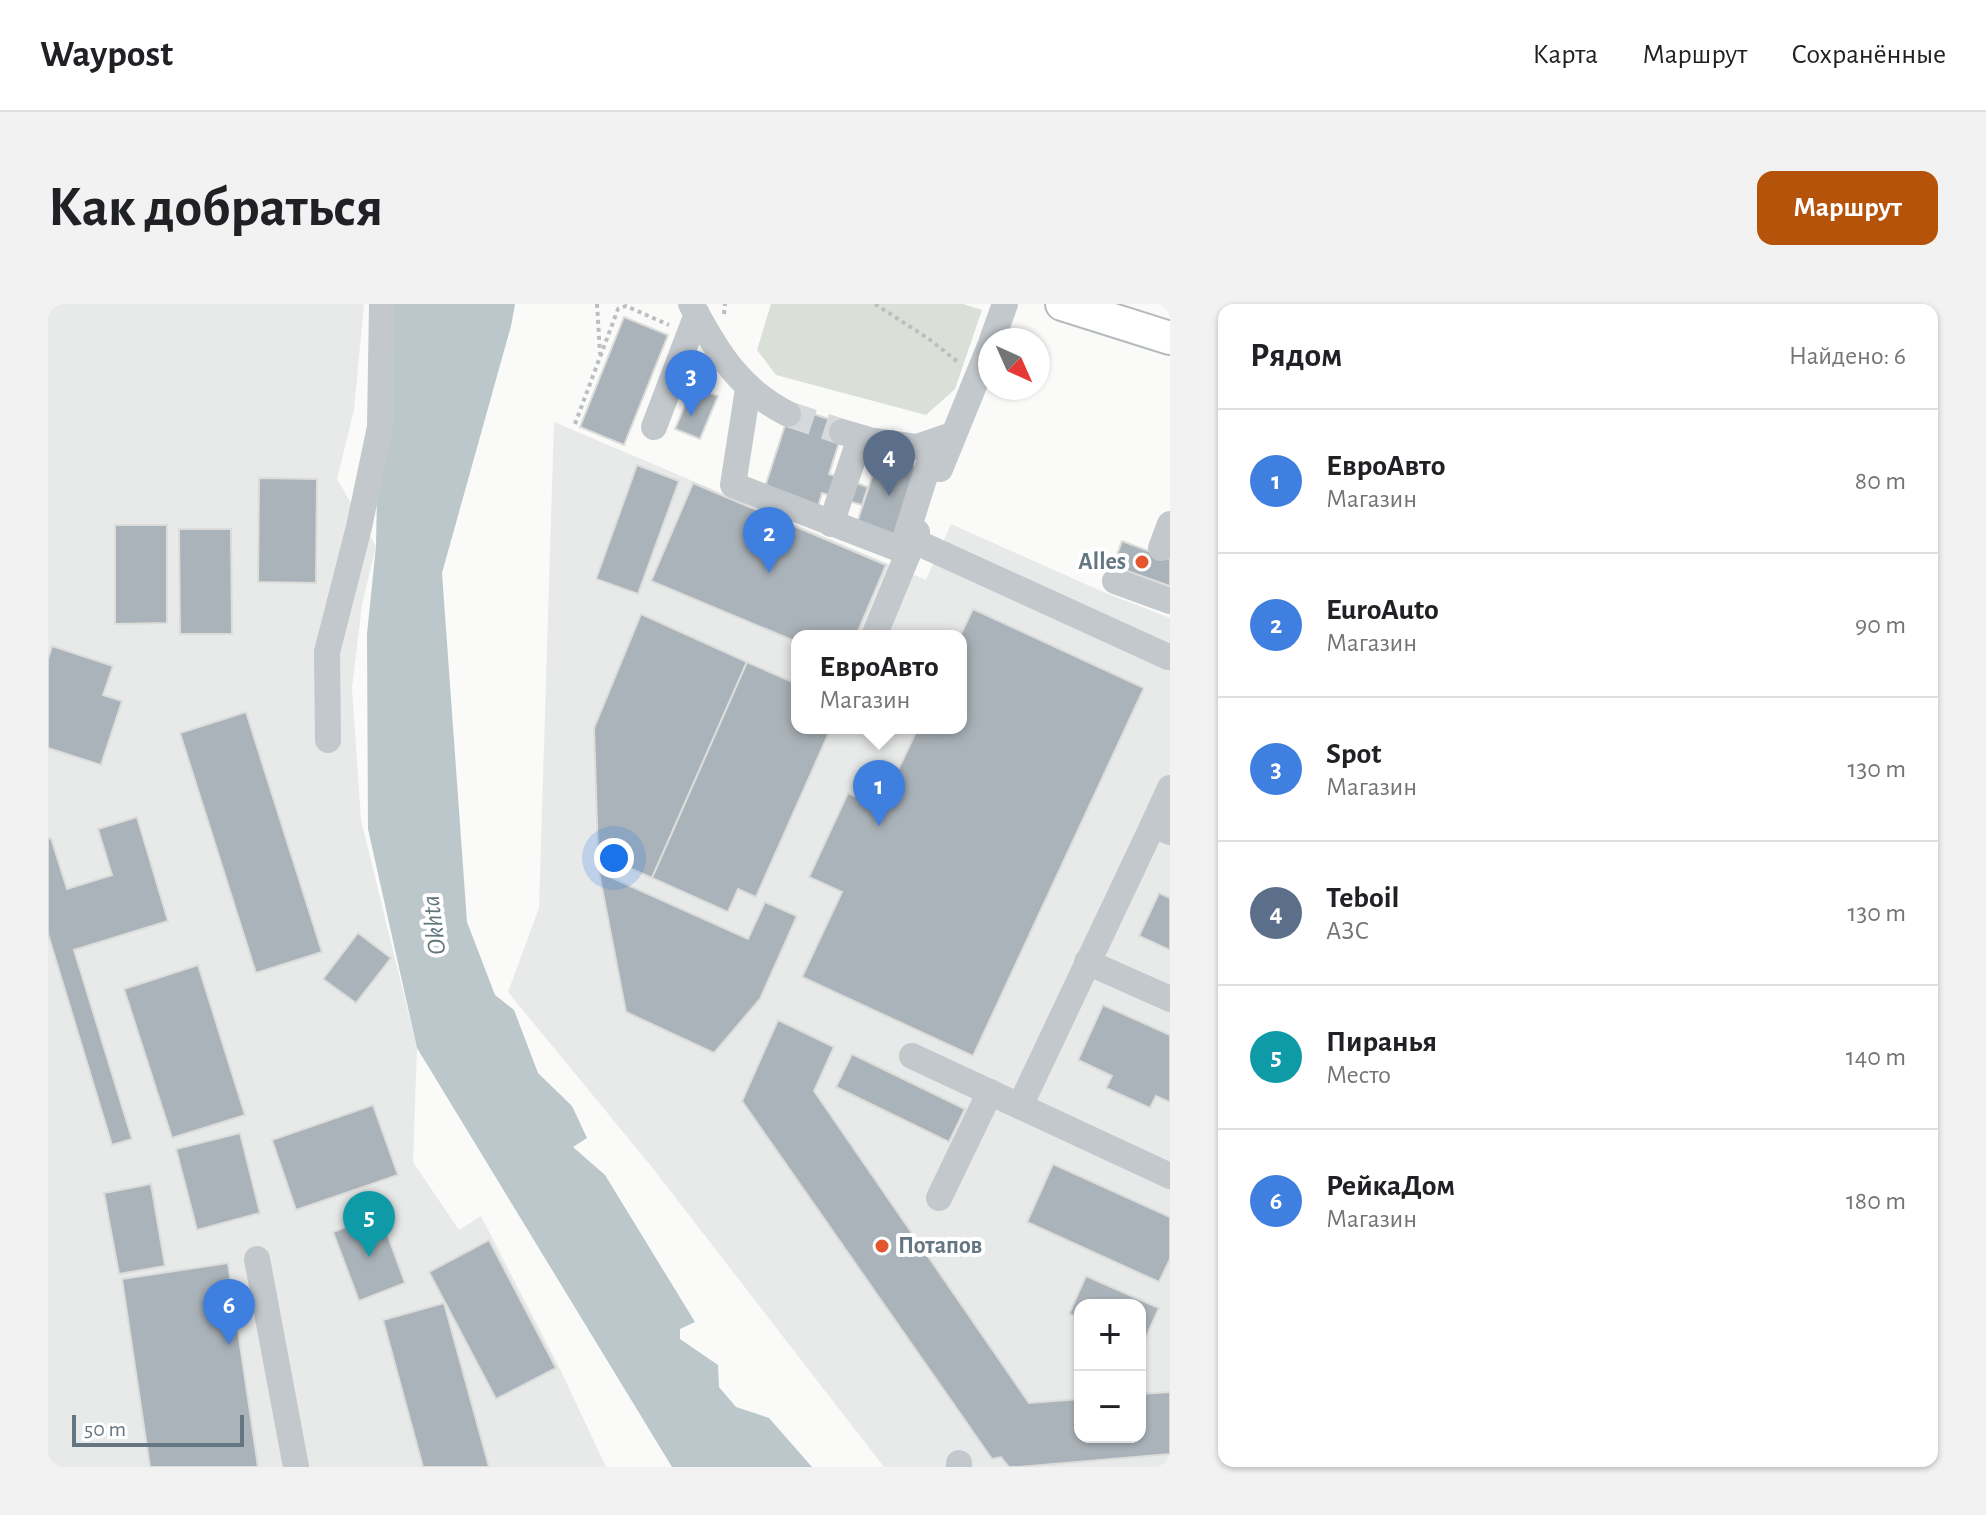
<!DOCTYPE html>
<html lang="ru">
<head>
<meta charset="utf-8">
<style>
	body { margin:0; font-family:"Alegreya Sans",sans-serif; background:#f2f2f2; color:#202124 }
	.controls { position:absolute; right:24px; bottom:24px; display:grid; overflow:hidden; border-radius:16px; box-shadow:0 2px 6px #0004 }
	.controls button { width:72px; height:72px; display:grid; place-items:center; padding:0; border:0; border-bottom:2px solid #e0e0e0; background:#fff; color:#202124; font:40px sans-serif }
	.compass { position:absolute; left:930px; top:24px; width:72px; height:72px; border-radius:50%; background:#fff; box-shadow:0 2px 6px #0004; rotate:135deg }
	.scale { position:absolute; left:24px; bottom:20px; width:172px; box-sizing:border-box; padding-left:8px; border:4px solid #657683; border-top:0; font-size:22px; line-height:28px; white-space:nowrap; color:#657683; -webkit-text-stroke:6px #fff; paint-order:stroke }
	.you { position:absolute; left:566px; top:554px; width:28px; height:28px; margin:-20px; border:6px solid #fff; border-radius:50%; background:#1a73e8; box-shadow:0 0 0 12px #1a73e833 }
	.badge { display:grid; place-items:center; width:52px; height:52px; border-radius:50%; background:#b45309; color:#fff; font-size:26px; font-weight:700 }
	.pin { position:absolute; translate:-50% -66px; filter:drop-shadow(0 2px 4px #0008) }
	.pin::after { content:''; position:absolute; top:42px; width:28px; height:24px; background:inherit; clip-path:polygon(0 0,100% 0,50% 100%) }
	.popup { position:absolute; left:743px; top:326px; width:176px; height:104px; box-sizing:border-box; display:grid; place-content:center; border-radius:16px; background:#fff; filter:drop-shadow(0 2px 6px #0005); font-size:26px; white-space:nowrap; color:#757577 }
	.popup b { font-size:30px; color:#202124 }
	.popup::after { content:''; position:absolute; left:50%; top:100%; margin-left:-16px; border:16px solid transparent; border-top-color:#fff }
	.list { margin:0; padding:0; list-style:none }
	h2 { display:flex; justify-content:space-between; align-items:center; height:104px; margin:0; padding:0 32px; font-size:34px }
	h2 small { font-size:26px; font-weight:400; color:#757577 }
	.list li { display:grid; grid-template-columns:52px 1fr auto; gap:24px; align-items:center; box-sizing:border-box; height:144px; padding:0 32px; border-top:2px solid #e0e0e0 }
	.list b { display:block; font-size:30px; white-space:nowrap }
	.list p { margin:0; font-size:26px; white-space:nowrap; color:#757577 }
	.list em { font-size:26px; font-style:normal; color:#757577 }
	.map { position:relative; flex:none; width:1122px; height:1163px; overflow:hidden; border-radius:16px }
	header { display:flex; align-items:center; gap:48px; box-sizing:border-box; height:112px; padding:0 40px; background:#fff; border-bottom:2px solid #e0e0e0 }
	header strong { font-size:38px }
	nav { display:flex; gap:44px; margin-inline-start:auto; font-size:28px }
	.intro { display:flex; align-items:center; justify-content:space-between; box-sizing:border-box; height:192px; padding:0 48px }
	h1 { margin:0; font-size:56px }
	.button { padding:20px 36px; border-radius:16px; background:#b45309; color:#fff; font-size:28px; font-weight:700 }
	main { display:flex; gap:48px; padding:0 48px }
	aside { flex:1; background:#fff; border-radius:16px; box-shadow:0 2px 6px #0004 }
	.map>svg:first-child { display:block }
</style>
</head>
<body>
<header>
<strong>Waypost</strong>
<nav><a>Карта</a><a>Маршрут</a><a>Сохранённые</a></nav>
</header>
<div class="intro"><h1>Как добраться</h1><a class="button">Маршрут</a></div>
<main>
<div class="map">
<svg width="1122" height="1163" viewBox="0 0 1122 1163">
	<rect width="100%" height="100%" fill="#fafaf8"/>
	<!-- built -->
	<g fill="#e8e9e9" fill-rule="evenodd">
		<path d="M0,0H316L306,106L289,175L328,242L314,301L304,384L313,516L369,744L365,858L411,926L433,912L512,1065L558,1163H0Z"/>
		<path d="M506,118L878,276L903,220L1053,287L1122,314V1163H836L603,862L460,688L491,604ZM749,332H913V424H749ZM1032,1001H1092V1133H1032Z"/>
	</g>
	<!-- green -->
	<path fill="#dadfd7" d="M723,0H915L934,6L907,85L878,111L728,71L709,46Z"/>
	<!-- water -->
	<path fill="#bbc7cb" d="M338,0H467L463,22L394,269L419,618L447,691L466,706L490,769L524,802L539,834L525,843L557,871L647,1018L632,1025V1035L670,1061L671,1083L688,1103L721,1114L764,1163H624L369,744L320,525L319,330L328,242L332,45Z"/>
	<!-- building -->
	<g fill="#aab3b9" stroke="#dcdcda" stroke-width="2">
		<path d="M576,13L620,31L576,141L532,123Z"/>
		<path d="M645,82L670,92L652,135L627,125Z"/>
		<path d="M743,103L797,120L781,170L820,183L814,201L774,189L770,203L716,186Z"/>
		<path d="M831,151L873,164L851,232L809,219Z"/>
		<path d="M589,161L631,177L590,290L548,275Z"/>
		<path d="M211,174L269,175L268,279L210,278Z"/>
		<path d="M645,179L838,261L808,332H749V338L603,277Z"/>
		<path d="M67,221H119V319L67,320Z"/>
		<path d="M131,225H183L184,330H132Z"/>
		<path d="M1074,237L1122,255V282L1065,262Z"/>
		<path d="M925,305L1096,384L925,752L754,673L794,588L761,573L800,489L832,504L870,424H913L912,332Z"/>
		<path d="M593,310L699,358L604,574L550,550L546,424Z"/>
		<path d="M4,342L65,362L55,391L74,397L53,461L0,444V355Z"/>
		<path d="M699,358L749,380V424H783L708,593L690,585L680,608L604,574Z"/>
		<path d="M198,408L274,648L208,669L132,429Z"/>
		<path d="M89,513L120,617L26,646L84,835L64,841L0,630V535L3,534L19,585L64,571L50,525Z"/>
		<path d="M551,568L700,635L717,598L749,612L712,695L666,749L578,708Z"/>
		<path d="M1111,589L1122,594V646L1091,632Z"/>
		<path d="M310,629L343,654L308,699L275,675Z"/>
		<path d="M150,661L197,811L124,834L76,685Z"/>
		<path d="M1055,701L1122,731V798L1108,792L1102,804L1058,784L1064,772L1030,756Z"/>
		<path d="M730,716L786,743L766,787L981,1099L1032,1095V1133H1092V1090L1122,1088V1150L971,1163H961L953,1153L944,1155L694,797Z"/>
		<path d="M804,750L917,805L901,838L788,783Z"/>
		<path d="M325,801L350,871L248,906L224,836Z"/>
		<path d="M192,829L212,909L149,926L128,845Z"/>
		<path d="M1005,860L1122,913V955L1111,978L979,918Z"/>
		<path d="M103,880L117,962L71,970L56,889Z"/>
		<path d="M332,910L357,979L311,997L285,928Z"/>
		<path d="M441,936L508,1064L448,1095L381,968Z"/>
		<path d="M180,959L210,1163H102L74,975Z"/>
		<path d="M1038,972L1111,1004L1094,1042L1092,1001H1032V1014L1021,1010Z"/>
		<path d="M396,999L441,1163H375L335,1016Z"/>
	</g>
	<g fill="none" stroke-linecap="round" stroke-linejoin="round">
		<!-- minor-tunnel -->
		<path stroke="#d5d9db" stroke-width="26" stroke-dasharray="26 13" stroke-linecap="butt" d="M740,110L794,128"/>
		<defs>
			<path id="major" d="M1014,0L1122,34"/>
		</defs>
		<!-- major casing -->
		<use href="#major" stroke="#b5babe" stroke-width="36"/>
		<!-- path -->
		<g stroke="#bbbfc2" stroke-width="4" stroke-dasharray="4 4" stroke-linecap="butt">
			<path d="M549,0L552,50"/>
			<path d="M827,0L881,35L910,58"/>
			<path d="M676,10L677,0"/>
			<path d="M527,120L570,5L578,2L621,21"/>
		</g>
		<!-- minor -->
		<g stroke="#c3c8cc" stroke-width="26">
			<path d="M643,0C670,48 689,84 740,110"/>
			<path d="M944,36L957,0"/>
			<path d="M700,85L685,181L849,244L856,238L888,137"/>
			<path d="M606,123L649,10"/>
			<path d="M794,128L821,136L869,143L901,132"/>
			<path d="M892,165L942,42"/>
			<path d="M783,220L812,134"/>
			<path d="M866,237L1120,353"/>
			<path d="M1113,244L1122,220"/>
			<path d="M1067,277L1122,297"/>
			<path d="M826,332L869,228"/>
			<path d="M280,436L279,348L311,223L332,123L334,0"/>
			<path d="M1105,521L1122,484"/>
			<path d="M1039,658L1122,695"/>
			<path d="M864,752L1122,872"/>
			<path d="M972,802L1105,521L1122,528"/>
			<path d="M891,894L942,788"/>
			<path d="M209,955L248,1163"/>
			<path d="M911,1159V1163"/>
		</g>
		<!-- major -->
		<use href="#major" stroke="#fff" stroke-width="32"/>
	</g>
	<!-- markers -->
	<g fill="#e4572e" stroke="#fff" stroke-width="3">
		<circle cx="1094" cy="258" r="8"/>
		<circle cx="834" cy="942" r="8"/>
	</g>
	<g text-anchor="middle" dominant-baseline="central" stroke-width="8" stroke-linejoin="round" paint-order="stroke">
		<!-- poi labels -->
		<g font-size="24" font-weight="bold" fill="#657683" stroke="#fff" text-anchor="end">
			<text x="1078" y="258">Alles</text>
			<text x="850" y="942" text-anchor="start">Потапов</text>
		</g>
		<!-- water labels -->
		<g font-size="26" font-style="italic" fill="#60757c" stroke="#fff">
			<text transform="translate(386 621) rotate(-97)">Okhta</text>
		</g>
	</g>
</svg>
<div class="controls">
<button>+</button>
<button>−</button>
</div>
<svg class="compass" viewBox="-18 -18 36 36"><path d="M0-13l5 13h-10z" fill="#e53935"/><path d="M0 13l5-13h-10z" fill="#757577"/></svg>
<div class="scale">50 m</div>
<div class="you"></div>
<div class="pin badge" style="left:831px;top:522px;background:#3f7fe0">1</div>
<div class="popup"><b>ЕвроАвто</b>Магазин</div>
<div class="pin badge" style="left:721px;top:269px;background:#3f7fe0">2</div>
<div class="pin badge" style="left:643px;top:112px;background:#3f7fe0">3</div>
<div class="pin badge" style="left:841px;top:192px;background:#5c6f8a">4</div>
<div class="pin badge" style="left:321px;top:953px;background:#0f9aa8">5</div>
<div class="pin badge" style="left:181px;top:1041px;background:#3f7fe0">6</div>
</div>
<aside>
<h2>Рядом<small>Найдено: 6</small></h2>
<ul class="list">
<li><span class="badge" style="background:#3f7fe0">1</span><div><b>ЕвроАвто</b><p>Магазин</p></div><em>80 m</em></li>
<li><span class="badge" style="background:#3f7fe0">2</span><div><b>EuroAuto</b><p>Магазин</p></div><em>90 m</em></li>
<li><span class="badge" style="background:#3f7fe0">3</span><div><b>Spot</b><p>Магазин</p></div><em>130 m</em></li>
<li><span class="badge" style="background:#5c6f8a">4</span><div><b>Teboil</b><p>АЗС</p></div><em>130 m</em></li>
<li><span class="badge" style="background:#0f9aa8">5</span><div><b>Пиранья</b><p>Место</p></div><em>140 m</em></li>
<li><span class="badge" style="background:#3f7fe0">6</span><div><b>РейкаДом</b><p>Магазин</p></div><em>180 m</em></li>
</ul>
</aside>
</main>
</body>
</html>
